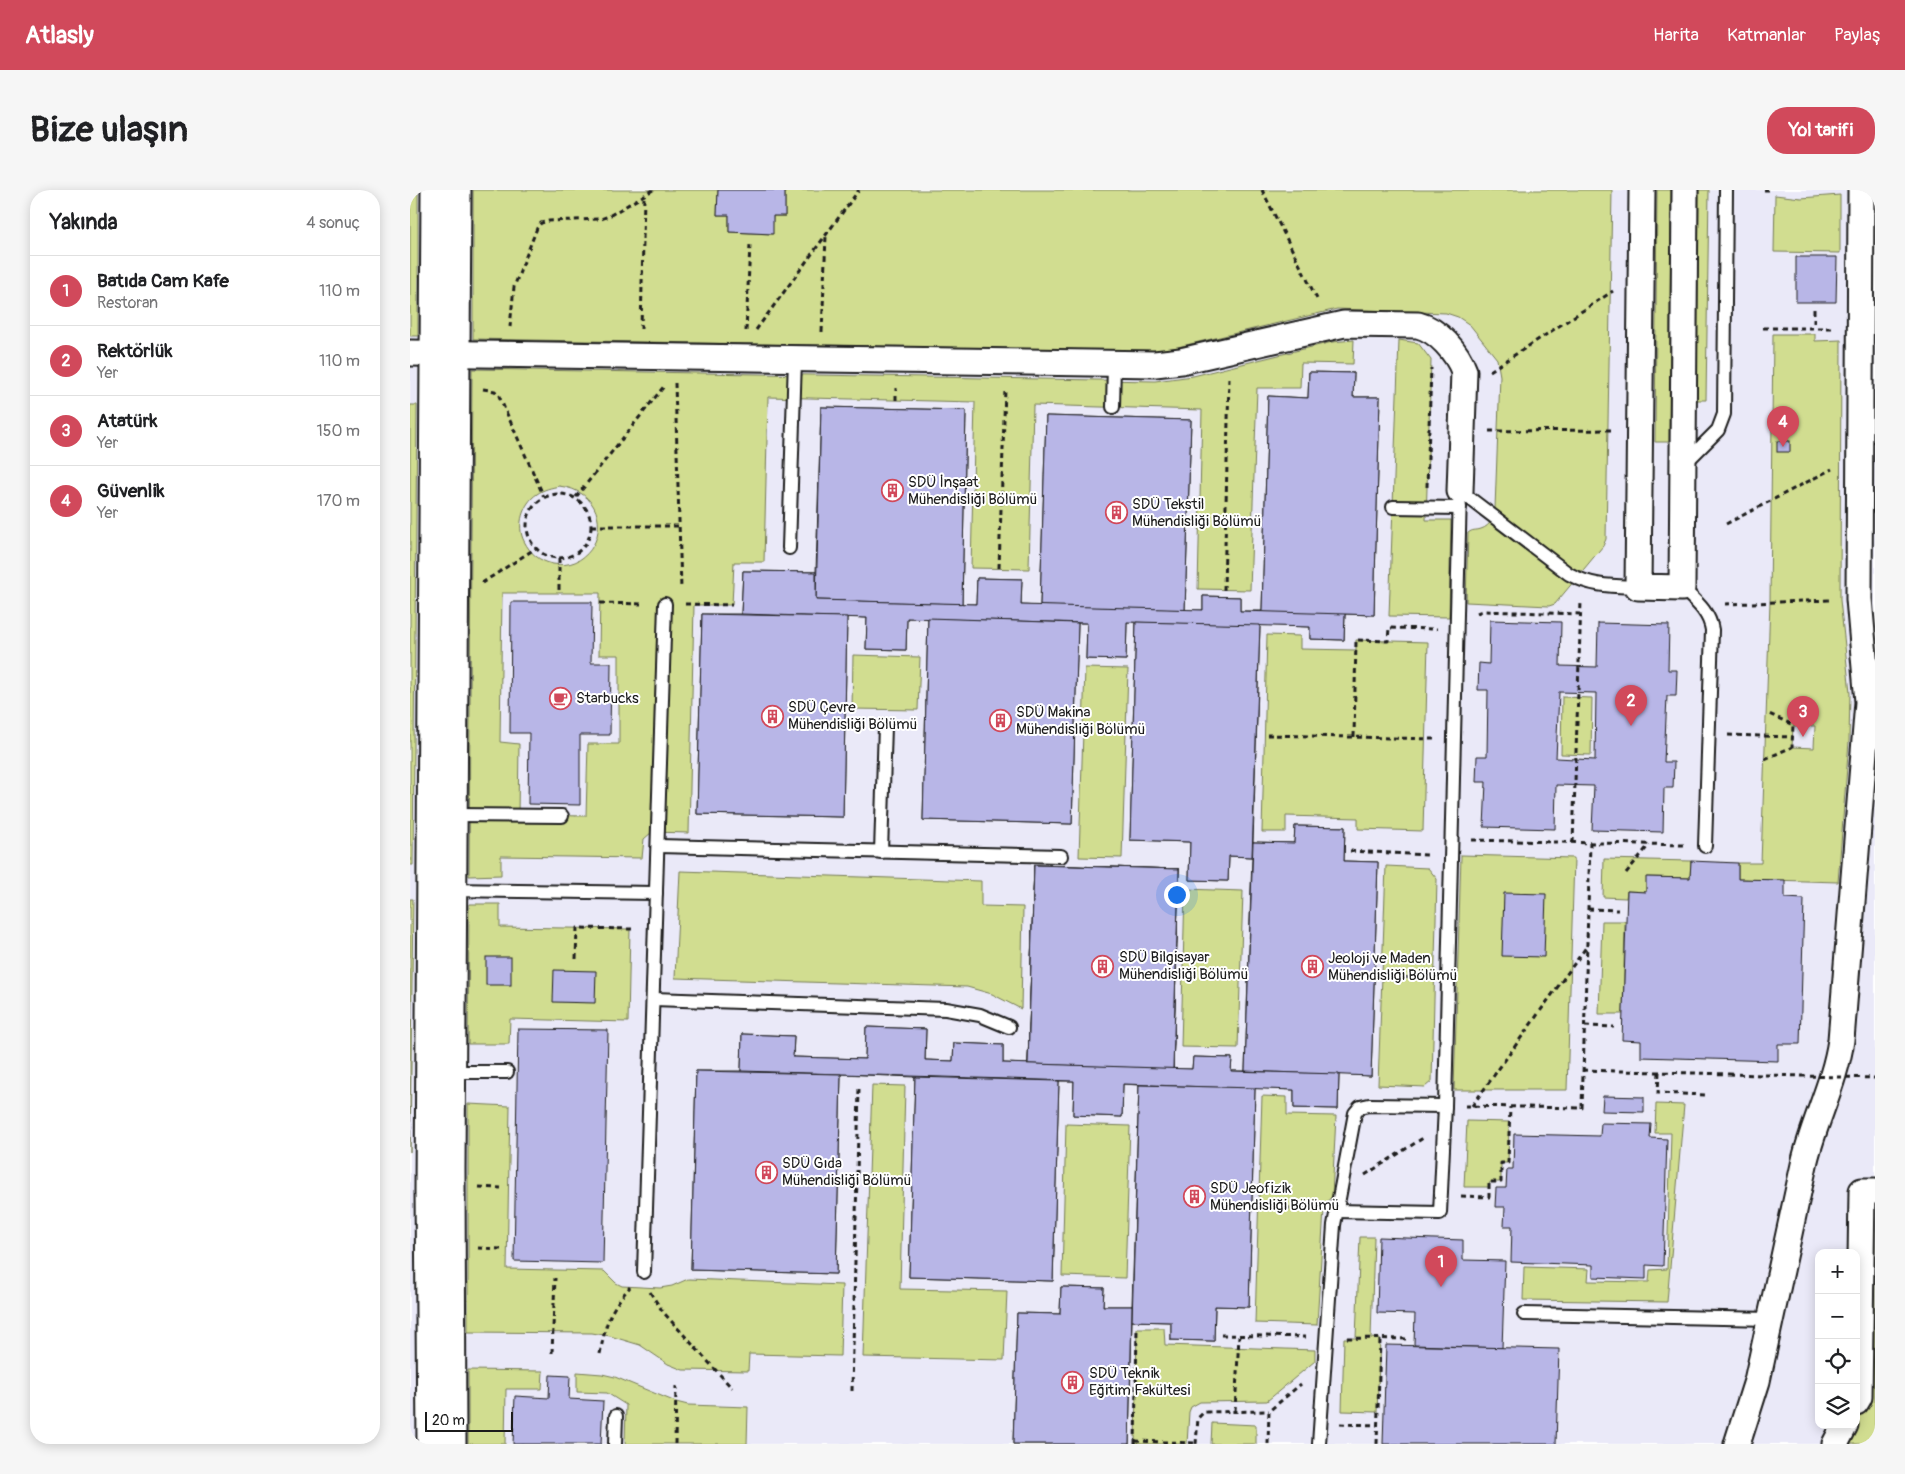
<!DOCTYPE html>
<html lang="tr">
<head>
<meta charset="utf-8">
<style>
	body { margin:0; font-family:Pangolin,sans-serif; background:#f6f6f6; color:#202124 }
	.controls { position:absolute; right:15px; bottom:15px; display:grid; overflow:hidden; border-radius:10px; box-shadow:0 2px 12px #0003 }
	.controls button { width:45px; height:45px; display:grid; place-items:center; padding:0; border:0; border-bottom:1px solid #e0e0e0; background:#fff; color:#202124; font:25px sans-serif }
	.scale { position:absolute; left:15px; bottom:12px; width:88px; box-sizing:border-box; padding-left:5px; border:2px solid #1c1c1c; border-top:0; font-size:14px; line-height:18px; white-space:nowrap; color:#1c1c1c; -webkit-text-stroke:4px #fff; paint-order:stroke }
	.you { position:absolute; left:766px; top:704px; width:18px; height:18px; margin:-12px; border:4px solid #fff; border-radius:50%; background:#1a73e8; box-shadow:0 0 0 8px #1a73e833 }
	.badge { display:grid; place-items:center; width:32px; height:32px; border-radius:50%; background:#d1495b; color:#fff; font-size:16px; font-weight:700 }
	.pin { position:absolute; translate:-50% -41px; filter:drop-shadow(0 1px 2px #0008) }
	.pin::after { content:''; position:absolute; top:26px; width:18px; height:15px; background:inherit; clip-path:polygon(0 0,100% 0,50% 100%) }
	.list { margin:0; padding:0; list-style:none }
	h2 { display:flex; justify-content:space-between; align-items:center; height:65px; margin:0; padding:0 20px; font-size:21px }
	h2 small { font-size:16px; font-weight:400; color:#757577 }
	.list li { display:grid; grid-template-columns:32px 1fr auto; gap:15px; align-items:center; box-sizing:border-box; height:70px; padding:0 20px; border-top:1px solid #e0e0e0 }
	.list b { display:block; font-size:19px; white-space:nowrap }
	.list p { margin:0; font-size:16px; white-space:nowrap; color:#757577 }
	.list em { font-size:16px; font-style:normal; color:#757577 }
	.icon { flex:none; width:28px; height:28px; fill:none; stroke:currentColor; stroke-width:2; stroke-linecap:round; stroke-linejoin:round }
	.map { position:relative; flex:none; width:1465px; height:1254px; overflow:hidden; border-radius:20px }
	header { display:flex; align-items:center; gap:30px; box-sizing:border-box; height:70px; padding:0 25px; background:#d1495b; color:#fff }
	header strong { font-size:24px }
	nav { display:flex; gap:28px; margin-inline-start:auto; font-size:18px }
	.intro { display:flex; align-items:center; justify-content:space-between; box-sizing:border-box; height:120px; padding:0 30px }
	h1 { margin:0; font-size:35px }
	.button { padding:12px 22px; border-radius:20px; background:#d1495b; color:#fff; font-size:18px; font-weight:700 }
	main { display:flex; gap:30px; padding:0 30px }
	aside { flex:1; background:#fff; border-radius:20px; box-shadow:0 2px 12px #0003 }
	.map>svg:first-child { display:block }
</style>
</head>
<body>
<header>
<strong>Atlasly</strong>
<nav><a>Harita</a><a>Katmanlar</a><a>Paylaş</a></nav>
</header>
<div class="intro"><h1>Bize ulaşın</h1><a class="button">Yol tarifi</a></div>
<main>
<aside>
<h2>Yakında<small>4 sonuç</small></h2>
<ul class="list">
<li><span class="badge">1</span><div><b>Batıda Cam Kafe</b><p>Restoran</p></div><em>110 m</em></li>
<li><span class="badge">2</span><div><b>Rektörlük</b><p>Yer</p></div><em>110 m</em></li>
<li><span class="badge">3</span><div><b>Atatürk</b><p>Yer</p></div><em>150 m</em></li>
<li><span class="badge">4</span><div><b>Güvenlik</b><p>Yer</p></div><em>170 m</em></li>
</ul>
</aside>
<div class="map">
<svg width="1465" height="1254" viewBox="0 0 1465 1254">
	<rect width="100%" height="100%" fill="#fff"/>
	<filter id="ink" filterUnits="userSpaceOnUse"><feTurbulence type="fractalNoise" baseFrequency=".02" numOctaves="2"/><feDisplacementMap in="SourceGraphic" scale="10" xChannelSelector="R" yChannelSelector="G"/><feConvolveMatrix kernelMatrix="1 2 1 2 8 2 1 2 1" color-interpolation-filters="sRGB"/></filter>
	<g filter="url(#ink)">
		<!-- built -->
		<path fill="#eae9f8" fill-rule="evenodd" d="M0,0H1465V1254H0ZM1409,1063H1446V1235H1409Z"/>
		<!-- green -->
		<g fill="#d1dd90" stroke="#767c56" fill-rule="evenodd">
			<rect x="0" y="0" width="8" height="146"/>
			<path d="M63,0H308L307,25H319V42L362,44L363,26H375V0H1202L1196,349L1193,356L1145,414L1139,416L1056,412L1058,343C1063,339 1065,341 1071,339C1081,336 1083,327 1085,318L1090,186L1087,169L1060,135L1048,127L1036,123L927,119L751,161L63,149Z"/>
			<path d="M1247,0H1261L1259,252H1245Z"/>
			<path d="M1289,0H1299L1296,210H1287Z"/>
			<path d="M1365,5L1391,8L1430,5V63L1364,62Z"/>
			<path d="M1363,144H1405V151L1431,150L1430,410L1440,503L1439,551L1428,692L1328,689V673H1351L1360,412ZM1383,536H1405L1404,558L1382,557Z"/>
			<path d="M944,150L943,174L891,173L890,198H847L840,400L788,399L792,220L623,215L619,379L561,378L565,212L358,207L354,372H324L322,415H284L279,643L242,642L234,649L232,668L91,666V685L59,686L62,179L745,191L783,186L922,152ZM149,296C210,303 194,383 143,374C129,371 120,363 114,351C106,336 113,313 127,304C134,299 141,298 149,296ZM92,403H190L189,465H209V554H178L176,626L108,625L109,554L90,552Z"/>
			<path d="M989,150L1008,153L1021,170L1016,330H1041L1039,427L979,426Z"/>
			<path d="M0,215H7L3,675H0Z"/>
			<path d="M857,445L890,446V459L946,460V450L1018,452L1013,641L948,639V628L876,626V642H852Z"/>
			<path d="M443,465L510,467L508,520L442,519Z"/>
			<path d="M675,478L718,479L712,668L669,667Z"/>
			<path d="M1152,507L1182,508L1181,565L1151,564Z"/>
			<path d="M1051,665L1164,668L1157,900H1044Z"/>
			<path d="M1194,669L1281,671L1280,688L1237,687L1236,702L1217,701L1216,708L1193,707Z"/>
			<path d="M976,676L1018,678L1027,689L1022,891L1015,897L968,895Z"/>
			<path d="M270,681L571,691V716L613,717L611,819L582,804L557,797L265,788Z"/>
			<path d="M775,699L833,701L828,858L771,857Z"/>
			<path d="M0,709H3L0,962Z"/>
			<path d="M59,714H90V737L220,739L218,832L100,829L99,854H58Z"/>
			<path d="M1192,731H1215L1213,824H1189Z"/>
			<path d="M462,895L495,896L490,1099L597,1101L594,1170L453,1167Z"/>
			<path d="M852,906L877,907V925L926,926L922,1006L915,1014L914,1019L907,1135L845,1133Z"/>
			<path d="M58,914L100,916L97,1079L194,1081L206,1093L212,1096L250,1098L262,1096L278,1089L432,1095L430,1166L339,1164L338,1181L273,1180L258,1174L230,1155L200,1146L182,1143L58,1142Z"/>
			<path d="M1246,914L1274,915L1257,1112L1113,1110L1114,1077L1179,1079L1178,1091L1239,1092L1240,1080L1257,1079L1261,943H1245Z"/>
			<path d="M1057,931L1099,932L1098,973H1091V992H1080L1079,997H1054Z"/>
			<path d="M656,934L720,936L715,1088L652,1086Z"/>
			<path d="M1465,1001V1254H1425L1446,1235V1212Z"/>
			<path d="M950,1047H964L961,1148L970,1149L967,1222L932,1221L934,1148H946Z"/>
			<path d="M727,1138H754L755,1155L905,1160V1171L857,1211L790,1212L781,1217L779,1222L777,1254H725Z"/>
			<path d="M58,1180L133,1181L132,1199H96L95,1254H58Z"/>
			<path d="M167,1182L192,1184L205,1187L266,1212L278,1215L338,1217L337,1254H215L216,1215L197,1203L167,1202Z"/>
			<path d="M802,1233L846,1235V1254H801Z"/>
		</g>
		<!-- building -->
		<g fill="#b8b6e7" stroke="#1c1c1c" fill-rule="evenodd">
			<path d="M308,0H375V26H363V44L319,42V25H307Z"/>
			<path d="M1386,67H1427L1426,112H1386Z"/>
			<path d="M899,182L944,183L943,207H970L964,425L852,421L858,206L898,208Z"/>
			<path d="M899,182L944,183L943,207H970L964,425L935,424L934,450L900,449V437L850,435L843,652L884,653L885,636L935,637L934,671L968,672L961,886L929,884L928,919L884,918V900L845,898L839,1117L805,1116L804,1151L761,1150V1132L722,1131L719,1254H603L607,1123L650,1124L651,1097L694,1098L693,1116H722L729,895L713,894L712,927L663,925L664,891H649L643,1091L499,1087L505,887L431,884L426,1084L281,1080L286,881H331L332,844L384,846L383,867L455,869L456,837L516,839L515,870L543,871L544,853L593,855V873L618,874L624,675L769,679L763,879H782L783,867L822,868L821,881H835L842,667L819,666L818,691L779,690L780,652L720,650L726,432H717L716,470L676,469L677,433H668L662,634L513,630L518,428H497L496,460L456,459L457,428L437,427L433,627L287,624L292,424H331L333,381L406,382L411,217L556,220L552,414H566L567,388L612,389L611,415L630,416L636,226L781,230L775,420H793V406L830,407V421H852L858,206L898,208Z"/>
			<path d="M411,217L556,220L552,414L406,410Z"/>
			<path d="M636,226L781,230L775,420L630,416Z"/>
			<rect x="1367" y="251" width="13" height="11"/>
			<path d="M333,381L406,382V410L566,414L567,388L612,389L611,415L793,420V406L830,407V421L935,424L934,450L900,449V437L717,432L716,470L676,469L677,433L497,428L496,460L456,459L457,428L331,424Z"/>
			<path d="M101,412H182L181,473H201L200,545H170V615L118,614L119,543H100Z"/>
			<path d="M292,424L437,427L433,627L287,624Z"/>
			<path d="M518,428L668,433L662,634L513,630Z"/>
			<path d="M1080,430L1151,432L1150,476L1187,477L1188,433L1259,435L1258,480H1267L1266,506H1257L1254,572H1264L1263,598H1254L1253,642L1182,640L1184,596L1146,595L1145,639L1074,637L1076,592H1066L1067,566H1077L1078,500H1068L1069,473L1079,474ZM1149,502L1186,503L1185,570L1146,568Z"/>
			<path d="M726,432L850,435L842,667L819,666L818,691L779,690L780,652L720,650Z"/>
			<path d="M885,636L935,637L934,671L968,672L961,886L835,881L843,652L884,653Z"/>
			<path d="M1281,671L1328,673V689L1375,690V708L1394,709L1390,854H1368V871L1231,867V851L1212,850L1217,701L1236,702V687L1280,688Z"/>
			<path d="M624,675L769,679L763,879L618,874Z"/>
			<path d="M624,675L769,679L763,879L618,874Z"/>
			<path d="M624,675L769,679L763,879L618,874Z"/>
			<path d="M1094,703L1136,704L1134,767L1092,766Z"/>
			<rect x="76" y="767" width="25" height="28"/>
			<path d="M144,780L186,781L185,813L143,812Z"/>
			<path d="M456,837L516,839L515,870L543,871L544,853L593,855V873L782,879L783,867L822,868L821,881L929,884L928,919L884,918V900L713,894L712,927L663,925L664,891L331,881L332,844L384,846L383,867L455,869Z"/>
			<path d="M108,839L198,840L193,1073L104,1071Z"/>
			<path d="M286,881L431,884L426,1084L281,1080Z"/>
			<path d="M505,887L649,891L643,1091L499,1087Z"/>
			<path d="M729,895L845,898L839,1117L805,1116L804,1151L761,1150V1132L722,1131Z"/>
			<path d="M1193,906L1234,907V922L1192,921Z"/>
			<path d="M1191,933L1241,934L1240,948L1257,949L1253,1076L1236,1075V1089L1183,1087V1075L1101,1072L1102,1036H1094L1095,1017H1085L1086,998H1096L1097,979H1103L1104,944L1190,946Z"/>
			<path d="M969,1047L1053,1050V1070L1095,1071L1092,1158L1004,1155L1005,1124L967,1123Z"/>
			<path d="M651,1097L694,1098L693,1116H722L719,1254H603L607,1123L650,1124Z"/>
			<path d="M976,1155L1149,1159L1146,1254H973Z"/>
			<path d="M140,1185L160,1186L159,1209L193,1211L191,1254H103L105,1206L139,1208Z"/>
		</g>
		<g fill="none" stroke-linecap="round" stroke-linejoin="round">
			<defs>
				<g id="service">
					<path d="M703,217L704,174"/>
					<path d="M1275,273L1308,240L1314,224L1316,0"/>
					<path d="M983,317L1050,318"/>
					<path d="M379,358L385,169"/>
					<path d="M1272,398C1285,411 1299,421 1302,440L1295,656"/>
					<path d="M44,625L152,626"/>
					<path d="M248,656L651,666"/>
					<path d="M471,662L475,536"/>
					<path d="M40,700L246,703"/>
					<path d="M243,809L536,819L570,825L599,837"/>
					<path d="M42,882H97"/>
					<path d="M926,1021L1030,1023L1035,916L1050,301L1159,384C1183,397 1202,396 1228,397"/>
					<path d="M234,1082L255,414"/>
					<path d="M1114,1124L1362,1129"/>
					<path d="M205,1254L206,1226"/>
					<path d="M909,1254L924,1035L945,923L950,917L959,915L1035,916"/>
				</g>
				<g id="minor">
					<path d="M1232,0L1228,397L1272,398L1275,0"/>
					<path d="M0,163L745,174L771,171L934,134L1008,135C1028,140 1047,162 1054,181L1050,301"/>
					<path d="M1446,1212L1449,1207L1452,1001H1465"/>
					<path d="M20,1254L18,1001L24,0"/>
					<path d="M43,1254L42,979L48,0"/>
					<path d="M1327,1254L1347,1191L1395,970C1405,929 1425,892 1431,850L1458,512L1449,409L1451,0"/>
					<path d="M1425,1254L1435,1235"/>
				</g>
			</defs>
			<!-- service casing -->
			<use href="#service" stroke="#1c1c1c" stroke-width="16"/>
			<!-- minor casing -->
			<use href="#minor" stroke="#1c1c1c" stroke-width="29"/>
			<!-- path -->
			<g stroke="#1c1c1c" stroke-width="3" stroke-dasharray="5 4" stroke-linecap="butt">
				<path d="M852,0L908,111"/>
				<path d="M1354,0H1358"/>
				<path d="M1404,119V137"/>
				<path d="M100,137L104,97L127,38L131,33L139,31L191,29L199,26L243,0"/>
				<path d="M1353,138H1422"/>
				<path d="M231,139L234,6"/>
				<path d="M346,140L449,0"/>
				<path d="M336,141L340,54"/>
				<path d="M412,142L416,46"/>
				<path d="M1080,181L1203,101"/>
				<path d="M265,193L271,399"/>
				<path d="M73,199L85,201L89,206L134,307"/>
				<path d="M486,210V198"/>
				<path d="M1079,241L1203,240"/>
				<path d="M1017,297L1021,178"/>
				<circle cx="149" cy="336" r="32"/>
				<path d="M166,307L255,195"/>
				<path d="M1316,334L1422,279"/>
				<path d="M182,336H268"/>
				<path d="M149,368V403"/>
				<path d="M589,378L595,199"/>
				<path d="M72,393L126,358"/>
				<path d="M814,400L819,188"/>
				<path d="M190,413L234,414"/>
				<path d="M275,414L322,415"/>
				<path d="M1315,414L1421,410"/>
				<path d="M1067,423L1072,421L1170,424"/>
				<path d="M857,545L1024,549"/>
				<path d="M1318,545L1383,547"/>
				<path d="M944,547L946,450L978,451L979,438L1027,439"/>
				<path d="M1355,569L1382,557L1383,535L1357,523"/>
				<path d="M1062,650L1274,655"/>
				<path d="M1163,653L1171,411"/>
				<path d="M940,661L1019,665"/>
				<path d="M1216,683L1239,655"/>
				<path d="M1178,719L1208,720"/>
				<path d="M166,769L167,738L223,739"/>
				<path d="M977,787L1016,788"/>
				<path d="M1175,836L1204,837"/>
				<path d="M1173,880L1319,884"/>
				<path d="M1249,882L1248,903L1295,905"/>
				<path d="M1055,916L1172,918L1180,653"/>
				<path d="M1062,916L1177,756"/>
				<path d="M955,985L1013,948"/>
				<path d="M69,997L91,998"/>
				<path d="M1051,1006L1079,1007V992H1091V973H1098L1100,917"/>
				<path d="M848,1017L906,1019"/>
				<path d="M68,1058L92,1059"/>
				<path d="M240,1102L253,1122L322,1198"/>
				<path d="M811,1145L896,1147"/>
				<path d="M937,1148L999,1149"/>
				<path d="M142,1163L145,1088"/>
				<path d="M190,1164C196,1133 198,1122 220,1097"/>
				<path d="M442,1201L449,898"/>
				<path d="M825,1221L829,1146"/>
				<path d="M930,1234L967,1235"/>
				<path d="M725,1251L786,1253"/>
				<path d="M265,1254L266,1196"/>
				<path d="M725,1254L727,1138"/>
				<path d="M786,1254L788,1228L794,1222L859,1221"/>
				<path d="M858,1254L859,1221L891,1194"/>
				<path d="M967,1254L970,1149"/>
			</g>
			<!-- service -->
			<use href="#service" stroke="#fff" stroke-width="12"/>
			<!-- minor -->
			<use href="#minor" stroke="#fff" stroke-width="25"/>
			<!-- path-bridge -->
			<path stroke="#1c1c1c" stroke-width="3" stroke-dasharray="5 4" stroke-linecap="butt" d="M1319,884L1465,888"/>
		</g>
	</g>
	<!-- icons -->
	<defs>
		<symbol id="building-ring" viewBox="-11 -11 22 22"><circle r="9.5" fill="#fff" stroke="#d1495b" stroke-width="1.5"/><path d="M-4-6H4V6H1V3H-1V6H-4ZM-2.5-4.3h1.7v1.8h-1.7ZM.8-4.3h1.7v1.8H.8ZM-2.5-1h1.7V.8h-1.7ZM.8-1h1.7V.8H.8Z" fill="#d1495b"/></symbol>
		<symbol id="cafe-ring" viewBox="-11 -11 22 22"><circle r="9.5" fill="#fff" stroke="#d1495b" stroke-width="1.5"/><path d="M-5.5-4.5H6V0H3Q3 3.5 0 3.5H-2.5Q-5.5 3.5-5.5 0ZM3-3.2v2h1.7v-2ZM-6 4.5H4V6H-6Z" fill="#d1495b"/></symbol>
	</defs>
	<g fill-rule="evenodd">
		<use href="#building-ring" x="470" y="288" width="25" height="25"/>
		<use href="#building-ring" x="694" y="310" width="25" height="25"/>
		<use href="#cafe-ring" x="138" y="496" width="25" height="25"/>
		<use href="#building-ring" x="350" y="514" width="25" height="25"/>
		<use href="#building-ring" x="578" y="518" width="25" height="25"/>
		<use href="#building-ring" x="680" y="764" width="25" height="25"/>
		<use href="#building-ring" x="890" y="764" width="25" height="25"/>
		<use href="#building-ring" x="344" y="970" width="25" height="25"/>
		<use href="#building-ring" x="772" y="994" width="25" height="25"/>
		<use href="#building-ring" x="650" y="1180" width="25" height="25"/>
	</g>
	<g text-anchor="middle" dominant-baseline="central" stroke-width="4" stroke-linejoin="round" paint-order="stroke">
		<!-- poi labels -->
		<g font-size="15" fill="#1c1c1c" stroke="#fff" text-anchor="start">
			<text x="498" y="292">SDÜ İnşaat<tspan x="498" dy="17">Mühendisliği Bölümü</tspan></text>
			<text x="722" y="314">SDÜ Tekstil<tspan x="722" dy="17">Mühendisliği Bölümü</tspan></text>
			<text x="166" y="508">Starbucks</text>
			<text x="378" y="517">SDÜ Çevre<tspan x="378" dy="17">Mühendisliği Bölümü</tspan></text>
			<text x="606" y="522">SDÜ Makina<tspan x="606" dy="17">Mühendisliği Bölümü</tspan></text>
			<text x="709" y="767">SDÜ Bilgisayar<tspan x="709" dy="17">Mühendisliği Bölümü</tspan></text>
			<text x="918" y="768">Jeoloji ve Maden<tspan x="918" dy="17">Mühendisliği Bölümü</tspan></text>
			<text x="372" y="973">SDÜ Gıda<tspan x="372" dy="17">Mühendisliği Bölümü</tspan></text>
			<text x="800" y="998">SDÜ Jeofizik<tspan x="800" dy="17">Mühendisliği Bölümü</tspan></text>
			<text x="679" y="1183">SDÜ Teknik<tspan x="679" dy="17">Eğitim Fakültesi</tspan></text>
		</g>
	</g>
</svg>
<div class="controls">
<button>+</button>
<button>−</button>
<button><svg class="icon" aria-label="locate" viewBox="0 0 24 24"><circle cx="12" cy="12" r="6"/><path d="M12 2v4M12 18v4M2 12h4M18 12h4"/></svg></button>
<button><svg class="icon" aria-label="layers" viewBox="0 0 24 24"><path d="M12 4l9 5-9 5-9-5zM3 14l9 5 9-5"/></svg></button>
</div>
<div class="scale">20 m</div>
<div class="you"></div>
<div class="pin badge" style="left:1031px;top:1097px">1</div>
<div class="pin badge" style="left:1221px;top:536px">2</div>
<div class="pin badge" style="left:1393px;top:547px">3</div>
<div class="pin badge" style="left:1373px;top:257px">4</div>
</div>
</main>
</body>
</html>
